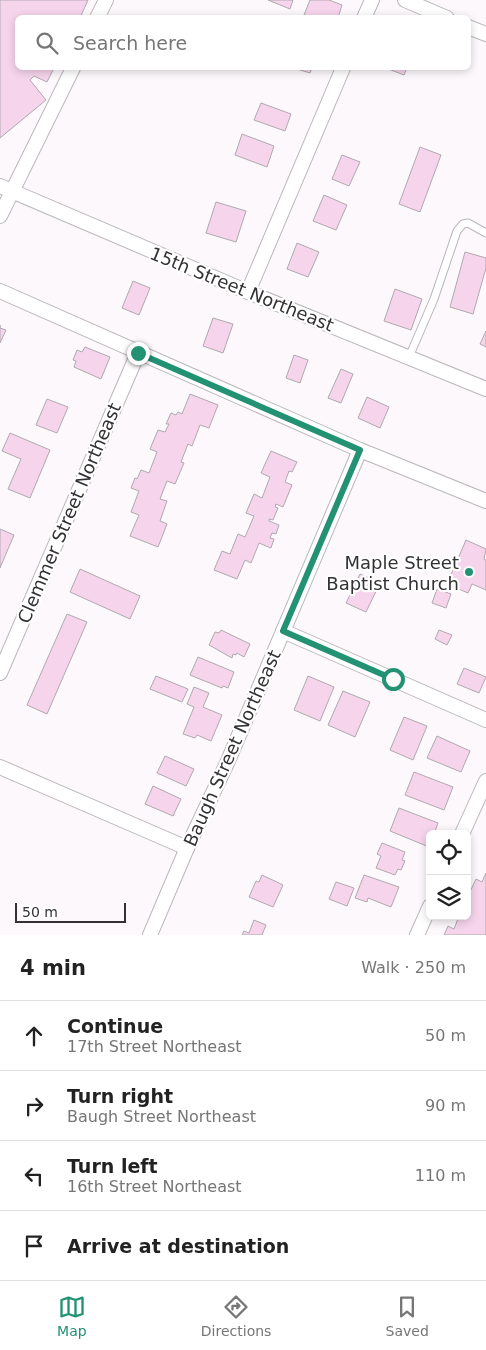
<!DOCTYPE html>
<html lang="en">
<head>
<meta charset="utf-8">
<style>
	body { margin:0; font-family:"DejaVu Sans",sans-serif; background:#f2f2f2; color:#222 }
	.controls { position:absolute; right:15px; bottom:15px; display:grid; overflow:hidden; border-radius:8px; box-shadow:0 2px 8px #0003 }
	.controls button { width:45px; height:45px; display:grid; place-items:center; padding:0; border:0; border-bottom:1px solid #e0e0e0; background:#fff; color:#222; font:25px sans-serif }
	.scale { position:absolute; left:15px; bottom:12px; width:111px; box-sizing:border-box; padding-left:5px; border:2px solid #333133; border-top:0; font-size:14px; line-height:18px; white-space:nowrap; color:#333133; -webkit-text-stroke:4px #fff; paint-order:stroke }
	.stop { position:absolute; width:15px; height:15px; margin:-11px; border:4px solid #239273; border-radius:50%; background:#fff }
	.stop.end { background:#239273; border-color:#fff; box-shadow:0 1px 5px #0008 }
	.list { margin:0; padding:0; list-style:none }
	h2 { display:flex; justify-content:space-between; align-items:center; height:65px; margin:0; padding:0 20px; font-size:21px }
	h2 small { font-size:16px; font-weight:400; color:#767676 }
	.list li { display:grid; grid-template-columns:32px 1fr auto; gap:15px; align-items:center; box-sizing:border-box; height:70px; padding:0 20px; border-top:1px solid #e0e0e0 }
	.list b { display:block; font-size:19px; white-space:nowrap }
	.list p { margin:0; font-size:16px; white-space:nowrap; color:#767676 }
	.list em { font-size:16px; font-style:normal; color:#767676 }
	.icon { flex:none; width:28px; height:28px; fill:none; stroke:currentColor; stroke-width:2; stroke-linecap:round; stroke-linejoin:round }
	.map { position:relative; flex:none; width:486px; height:935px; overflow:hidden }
	.search { position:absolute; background:#fff; box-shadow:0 2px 8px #0003; left:15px; right:15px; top:15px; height:55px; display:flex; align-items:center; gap:12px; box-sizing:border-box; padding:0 18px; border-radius:8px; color:#767676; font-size:19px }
	.sheet { height:345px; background:#fff }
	nav { display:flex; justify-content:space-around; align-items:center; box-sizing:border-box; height:70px; border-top:1px solid #e0e0e0; background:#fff; font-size:14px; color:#767676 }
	nav a { display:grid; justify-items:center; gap:2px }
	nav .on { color:#239273 }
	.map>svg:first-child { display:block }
</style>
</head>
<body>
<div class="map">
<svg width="486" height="935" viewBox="0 0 486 935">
	<rect width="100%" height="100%" fill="#fcf8fc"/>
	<!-- building -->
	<g fill="#f6d4ec" stroke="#afaaad">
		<path d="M0,0H88L80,18H18V68H54L47,82L34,76L30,80L46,100L0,138Z"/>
		<path d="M268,0H293L290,9Z"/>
		<path d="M310,0H329L342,5L338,18H310L304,15Z"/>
		<path d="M294,68H312L310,73Z"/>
		<path d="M386,68H407L404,75Z"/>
		<path d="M261,103L291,114L285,131L254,120Z"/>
		<path d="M242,134L274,146L267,167L235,155Z"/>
		<path d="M420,147L441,155L420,212L399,204Z"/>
		<path d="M342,155L360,162L349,186L332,179Z"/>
		<path d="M324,195L347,205L336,230L313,221Z"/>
		<path d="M216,202L246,211L236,242L206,233Z"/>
		<path d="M297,243L319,252L308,277L287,269Z"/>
		<path d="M465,252L486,258V268L473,314L450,307Z"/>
		<path d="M133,281L150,288L139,315L122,308Z"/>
		<path d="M395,289L422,299L411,330L384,321Z"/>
		<path d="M213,318L233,324L223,353L203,346Z"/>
		<path d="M0,325V328L6,330L0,343Z"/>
		<path d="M486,331V347L480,344Z"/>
		<path d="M85,347L110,357L101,379L74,367L76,361L73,360L77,350L82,352Z"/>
		<path d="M294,355L308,360L300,383L286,378Z"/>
		<path d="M341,369L353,374L341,403L328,398Z"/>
		<path d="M190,394L218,405L209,428L200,425L192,446L188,444L181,462L184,463L175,484L167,481L160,499L167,501L160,521L167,524L158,547L130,536L139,515L131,512L139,491L131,488L135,478L137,479L141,470L149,473L157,452L150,449L158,430L165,432L169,424H166L171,413L176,415L178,412L182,414Z"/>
		<path d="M367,397L389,407L380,428L358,418Z"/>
		<path d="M47,399L68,407L57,433L36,425Z"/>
		<path d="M10,433L50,450L30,498L8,489L21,459L2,451Z"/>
		<path d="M271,451L297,462L292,472L289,471L285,482L292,485L283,507L276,504L275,507L278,508L273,520L269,519V521L279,525L276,534L272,533L270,538L274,539L271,548L259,543L251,563L245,560L237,579L214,570L222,551L230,554L238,534L245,537L254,516L246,513L254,494L262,498L270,477L261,473Z"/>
		<path d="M0,529L14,535L0,568Z"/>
		<path d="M466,540L486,549L484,559L486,560V590L472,584L468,593L447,584Z"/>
		<path d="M80,569L140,596L130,619L70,592Z"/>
		<path d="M360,574L380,583L366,612L346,603Z"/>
		<path d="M437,589L451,594L446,608L432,603Z"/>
		<path d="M67,614L87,622L47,714L27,705Z"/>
		<path d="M221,630L250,644L244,657L237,653L236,655L233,654L232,658L209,645L215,632L219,633Z"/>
		<path d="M439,630L452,635L447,645L435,639Z"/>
		<path d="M198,657L234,672L228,688L223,686L222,688L190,675Z"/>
		<path d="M464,668L486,677L479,693L457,684Z"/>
		<path d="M156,676L188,689L182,702L150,689Z"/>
		<path d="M308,676L334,687L320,721L294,710Z"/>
		<path d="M194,687L209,693L203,707L222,715L211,741L197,735L195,738L183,734L194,707L187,704Z"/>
		<path d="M343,691L370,702L355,737L328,725Z"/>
		<path d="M404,717L427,726L413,760L390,750Z"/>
		<path d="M437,736L470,751L461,772L427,758Z"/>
		<path d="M165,756L194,769L186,786L157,773Z"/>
		<path d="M414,772L453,787L444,810L405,795Z"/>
		<path d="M153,786L181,799L173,816L145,804Z"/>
		<path d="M399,808L438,823L434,834H430L429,847L390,831Z"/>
		<path d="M382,843L405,852L402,860L405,861L401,870L398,869L395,875L376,868L381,856L377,854Z"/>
		<path d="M486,873V935H444L448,926L454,929L459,916H467V898L476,879L482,882Z"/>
		<path d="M262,875L283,885L273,907L249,897L256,881L259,882Z"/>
		<path d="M364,875L399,887L391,907L368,898L367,902L355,898Z"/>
		<path d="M336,882L354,888L347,906L329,899Z"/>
		<path d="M254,920L266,925L262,935H242L244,931L249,933Z"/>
	</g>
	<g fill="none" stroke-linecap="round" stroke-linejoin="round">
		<defs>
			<path id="lane" d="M409,357L434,299L457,231L463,224L468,223L486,233"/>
			<g id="street">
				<path d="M405,0L447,18"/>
				<path d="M97,18L106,0"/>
				<path d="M364,18L372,0"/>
				<path d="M468,27L486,34"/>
				<path d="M0,186L248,292L486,389"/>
				<path d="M0,216L73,68"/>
				<path d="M0,291L360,450L486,501"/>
				<path d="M248,292L343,68"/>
				<path d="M283,631L486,720"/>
				<path d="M0,673L138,353"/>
				<path d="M0,767L187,848"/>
				<path d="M462,834L486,781"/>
				<path d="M150,935L187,848L228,761L360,450"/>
				<path d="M417,935L430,906"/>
			</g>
		</defs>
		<!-- lane casing -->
		<use href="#lane" stroke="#bbb7bb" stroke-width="9"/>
		<!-- street casing -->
		<use href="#street" stroke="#bbb7bb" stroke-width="16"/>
		<!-- lane -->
		<use href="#lane" stroke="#fff" stroke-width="7"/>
		<!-- street -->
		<use href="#street" stroke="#fff" stroke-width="14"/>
	</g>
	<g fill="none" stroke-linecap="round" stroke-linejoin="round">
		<!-- route -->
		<path stroke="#239273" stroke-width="6" d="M138,353L360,450L283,631L393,679"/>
	</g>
	<!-- markers -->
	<circle fill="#239273" stroke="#fff" stroke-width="2" cx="469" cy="572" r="5"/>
	<g text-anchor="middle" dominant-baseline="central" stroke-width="4.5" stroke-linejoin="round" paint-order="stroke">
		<!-- street labels -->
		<g font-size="18" fill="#333133" stroke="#fff">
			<text transform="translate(242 289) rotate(22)">15th Street Northeast</text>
			<text transform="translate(69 513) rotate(-67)">Clemmer Street Northeast</text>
			<text transform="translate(232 748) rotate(-66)">Baugh Street Northeast</text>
		</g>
		<!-- poi labels -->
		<g font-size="18" fill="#333133" stroke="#fff" text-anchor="end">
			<text x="459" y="562">Maple Street<tspan x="459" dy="21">Baptist Church</tspan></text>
		</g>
	</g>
</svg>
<div class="controls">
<button><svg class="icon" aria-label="locate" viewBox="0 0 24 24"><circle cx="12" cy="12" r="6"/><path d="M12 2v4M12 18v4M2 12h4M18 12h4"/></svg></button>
<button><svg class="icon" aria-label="layers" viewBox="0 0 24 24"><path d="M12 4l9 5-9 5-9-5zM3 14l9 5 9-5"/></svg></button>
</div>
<div class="scale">50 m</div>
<div class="stop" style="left:393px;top:679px"></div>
<div class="stop end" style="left:138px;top:353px"></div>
<div class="search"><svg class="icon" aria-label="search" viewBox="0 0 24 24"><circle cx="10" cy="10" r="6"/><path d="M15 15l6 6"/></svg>Search here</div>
</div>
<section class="sheet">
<h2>4 min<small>Walk · 250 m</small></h2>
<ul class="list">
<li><svg class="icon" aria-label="ahead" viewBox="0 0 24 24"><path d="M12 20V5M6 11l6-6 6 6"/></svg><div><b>Continue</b><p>17th Street Northeast</p></div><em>50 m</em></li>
<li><svg class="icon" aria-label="right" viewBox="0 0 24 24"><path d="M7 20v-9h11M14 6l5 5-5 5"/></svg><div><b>Turn right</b><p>Baugh Street Northeast</p></div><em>90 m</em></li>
<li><svg class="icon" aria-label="left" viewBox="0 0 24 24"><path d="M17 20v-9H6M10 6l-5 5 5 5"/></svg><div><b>Turn left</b><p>16th Street Northeast</p></div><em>110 m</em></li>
<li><svg class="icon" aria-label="arrive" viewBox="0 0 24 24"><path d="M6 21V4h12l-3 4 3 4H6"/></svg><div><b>Arrive at destination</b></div></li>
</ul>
</section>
<nav>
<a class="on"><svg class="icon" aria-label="map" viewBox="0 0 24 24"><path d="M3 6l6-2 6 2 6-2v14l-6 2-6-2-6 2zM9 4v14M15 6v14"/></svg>Map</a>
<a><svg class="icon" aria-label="directions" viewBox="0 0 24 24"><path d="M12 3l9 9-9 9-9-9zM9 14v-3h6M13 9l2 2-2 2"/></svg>Directions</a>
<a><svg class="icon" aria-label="saved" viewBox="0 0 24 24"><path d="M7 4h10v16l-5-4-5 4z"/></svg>Saved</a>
</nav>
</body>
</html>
